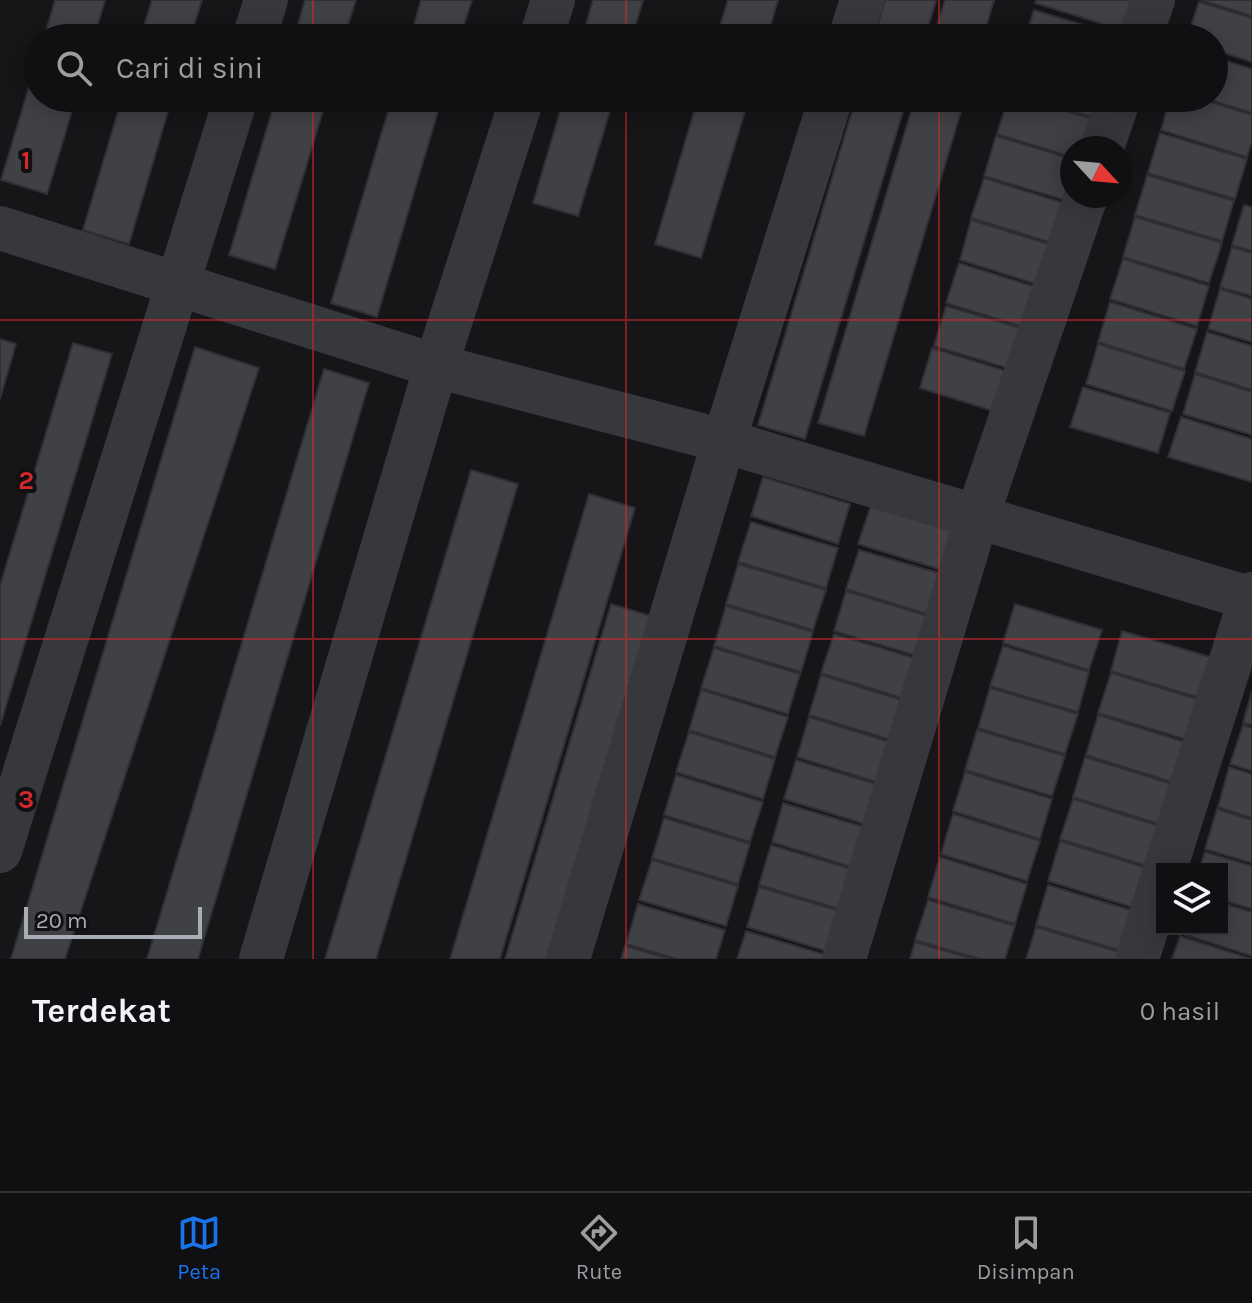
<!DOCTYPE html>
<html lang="id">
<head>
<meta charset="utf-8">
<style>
	body { margin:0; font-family:Karla,sans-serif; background:#19191b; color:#f1f3f6 }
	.controls { position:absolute; right:24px; bottom:24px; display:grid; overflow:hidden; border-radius:0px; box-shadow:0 4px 20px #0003 }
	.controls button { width:72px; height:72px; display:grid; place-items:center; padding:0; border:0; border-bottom:2px solid #303032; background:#101012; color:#f1f3f6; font:40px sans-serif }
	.compass { position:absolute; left:1060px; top:136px; width:72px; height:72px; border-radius:50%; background:#101012; box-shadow:0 4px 20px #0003; rotate:116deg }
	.scale { position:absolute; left:24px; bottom:20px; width:178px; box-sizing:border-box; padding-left:8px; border:4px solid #a8adb8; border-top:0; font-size:22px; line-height:28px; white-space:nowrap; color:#a8adb8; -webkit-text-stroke:6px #111113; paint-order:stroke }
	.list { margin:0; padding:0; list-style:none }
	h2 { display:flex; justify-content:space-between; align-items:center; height:104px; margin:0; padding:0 32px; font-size:34px }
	h2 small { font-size:26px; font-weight:400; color:#9c9d9f }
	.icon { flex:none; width:44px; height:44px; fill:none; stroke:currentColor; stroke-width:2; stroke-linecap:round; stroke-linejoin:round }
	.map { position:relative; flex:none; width:1252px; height:959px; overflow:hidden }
	.search { position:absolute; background:#101012; box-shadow:0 4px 20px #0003; left:24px; right:24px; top:24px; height:88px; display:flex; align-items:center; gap:20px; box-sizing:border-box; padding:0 28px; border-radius:44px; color:#9c9d9f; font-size:30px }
	.sheet { height:232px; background:#101012 }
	nav { display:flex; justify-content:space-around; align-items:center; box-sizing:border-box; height:112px; border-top:2px solid #303032; background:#101012; font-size:22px; color:#9c9d9f }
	nav a { display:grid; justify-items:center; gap:4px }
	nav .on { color:#1a73e8 }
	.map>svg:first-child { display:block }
</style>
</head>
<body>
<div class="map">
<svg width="1252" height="959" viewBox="0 0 1252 959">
	<rect width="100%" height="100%" fill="#161618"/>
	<!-- building -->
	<g fill="#404145" stroke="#303034" stroke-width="2">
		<path d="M55,0H105L94,38H44Z"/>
		<path d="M152,0H202L190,38H140Z"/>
		<path d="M305,0H356L344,38H294Z"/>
		<path d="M421,0H472L460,38H410Z"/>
		<path d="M593,0H643L632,38H582Z"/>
		<path d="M728,0H778L767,38H716Z"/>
		<path d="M885,0H936L925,38H874Z"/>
		<path d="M945,0H994L983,38H933Z"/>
		<path d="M1036,0H1131L1122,30L1035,3Z"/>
		<path d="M1201,0H1252V16Z"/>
		<path d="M1199,2L1252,18V62L1214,50V38H1187Z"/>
		<path d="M1034,10L1120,36V38H1025Z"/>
		<path d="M38,57V98H76L47,194L1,180Z"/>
		<path d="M1214,57L1252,69V113L1205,98H1214Z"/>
		<path d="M122,98H172L129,244L83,230Z"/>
		<path d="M276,98H327L275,269L229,255Z"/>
		<path d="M392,98H442L377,317L331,303Z"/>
		<path d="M564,98H614L578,216L533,203Z"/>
		<path d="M698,98H749L701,258L655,244Z"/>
		<path d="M856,98H907L805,439L758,425Z"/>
		<path d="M915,98H965L864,436L818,423Z"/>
		<path d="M1008,98H1021L1096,120L1087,148H1072V157L997,134Z"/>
		<path d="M1028,98H1102L1096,118Z"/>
		<path d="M1170,98H1198L1252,115V141L1247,157L1161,130Z"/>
		<path d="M1160,133L1247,159L1235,199L1148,173Z"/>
		<path d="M996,136L1072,159L1071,202L984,176Z"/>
		<path d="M1147,175L1234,201L1222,241L1135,215Z"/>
		<path d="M984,178L1070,205L1059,245L971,218Z"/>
		<path d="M1244,205L1252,207V251L1232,245Z"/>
		<path d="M1135,217L1222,243L1209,283L1123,257Z"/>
		<path d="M971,220L1058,247L1046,287L960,260Z"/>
		<path d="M1232,247L1252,253V296L1220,287Z"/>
		<path d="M1123,259L1209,286L1197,326L1110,299Z"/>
		<path d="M959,263L1045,290L1034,330L946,303Z"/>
		<path d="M1220,289L1252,299V342L1208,329Z"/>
		<path d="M1110,302L1197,329L1184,369L1098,342Z"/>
		<path d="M946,306L1034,332L1021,372L934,346Z"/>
		<path d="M1207,332L1252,346V390L1195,372Z"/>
		<path d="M0,339L16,344L0,399Z"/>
		<path d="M73,343L112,354L0,726V586Z"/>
		<path d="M1098,344L1185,371L1172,411L1086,384Z"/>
		<path d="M195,347L259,368L65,959H11Z"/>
		<path d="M932,348L1019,375L1006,415L920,388Z"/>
		<path d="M324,369L369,383L198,959H147Z"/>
		<path d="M1195,374L1252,392V435L1183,414Z"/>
		<path d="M1083,387L1170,413L1158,453L1070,427Z"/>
		<path d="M1181,417L1252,439V482L1168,457Z"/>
		<path d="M471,470L518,484L376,959H325Z"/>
		<path d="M763,477L850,504L838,544L751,516Z"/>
		<path d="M589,494L635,508L500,959H450Z"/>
		<path d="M871,505L957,531L945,571L858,544Z"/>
		<path d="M751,522L838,548L826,588L738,562Z"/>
		<path d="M859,550L946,575L934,616L846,589Z"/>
		<path d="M738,564L826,590L813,630L726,604Z"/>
		<path d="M846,591L934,618L921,657L834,631Z"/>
		<path d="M611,604L657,618L555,959H505Z"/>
		<path d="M1015,604L1102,630L1089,670L1003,643Z"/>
		<path d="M726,606L813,632L801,672L714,646Z"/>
		<path d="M1122,631L1210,657L1197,697L1111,671Z"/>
		<path d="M834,634L921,660L909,700L821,673Z"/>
		<path d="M1003,646L1089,672L1078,712L990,686Z"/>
		<path d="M714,648L800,674L788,714L701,688Z"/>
		<path d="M1111,673L1197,699L1185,739L1098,713Z"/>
		<path d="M821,675L908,702L895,741L809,715Z"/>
		<path d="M990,688L1078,714L1065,754L978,728Z"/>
		<path d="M701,690L788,717L775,757L689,730Z"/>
		<path d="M1252,691V725L1243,723Z"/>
		<path d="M1098,715L1185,742L1172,782L1086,755Z"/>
		<path d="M809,717L896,744L883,784L797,757Z"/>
		<path d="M1243,725L1252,728V771L1230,764Z"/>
		<path d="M977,730L1065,756L1052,796L965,770Z"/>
		<path d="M689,732L775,759L763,799L676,772Z"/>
		<path d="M1085,757L1172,784L1159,824L1073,797Z"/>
		<path d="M796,760L883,786L871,826L784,799Z"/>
		<path d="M1229,767L1252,774V818L1218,807Z"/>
		<path d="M965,772L1052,799L1040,839L953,811Z"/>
		<path d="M676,775L763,802L750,842L664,815Z"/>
		<path d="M1073,799L1159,826L1147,866L1060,839Z"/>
		<path d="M783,803L871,829L858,869L772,842Z"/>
		<path d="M1217,809L1252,820V863L1205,849Z"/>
		<path d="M953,814L1040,841L1027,881L941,854Z"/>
		<path d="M664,818L750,844L738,884L652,858Z"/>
		<path d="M1060,841L1147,868L1135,908L1048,881Z"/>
		<path d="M771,845L858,871L846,911L759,885Z"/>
		<path d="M1205,852L1252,866V909L1222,900V869H1199Z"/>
		<path d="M940,857L1027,884L1015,924L928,897Z"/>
		<path d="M652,860L738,886L726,926L639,900Z"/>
		<path d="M1048,885L1134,911L1122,951L1036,925Z"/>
		<path d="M759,887L846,913L833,953L747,927Z"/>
		<path d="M928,900L1015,926L1005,959H980L915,940Z"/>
		<path d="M1222,903L1252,912V956L1180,933L1181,929H1222Z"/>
		<path d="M638,904L725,930L716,959H677L626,944Z"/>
		<path d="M1036,927L1122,953L1121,959H1026Z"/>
		<path d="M746,931L833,957L832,959H737Z"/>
		<path d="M1180,936L1252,959H1172Z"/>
		<path d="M915,942L973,959H910Z"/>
		<path d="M625,946L670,959H621Z"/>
	</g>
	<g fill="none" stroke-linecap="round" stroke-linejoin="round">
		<!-- street -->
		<g stroke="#37383d" stroke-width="44">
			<path d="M254,38L266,0"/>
			<path d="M541,38L553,0"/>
			<path d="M850,38L862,0"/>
			<path d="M1140,38L1153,0"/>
			<path d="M1102,148L1119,98"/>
			<path d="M0,228L436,366L724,441L1252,599"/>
			<path d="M0,851L236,98"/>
			<path d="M1165,869L1252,594"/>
			<path d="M261,959L436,366L522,98"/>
			<path d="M568,959L724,441L831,98"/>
			<path d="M844,959L977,517L1086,196"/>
			<path d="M1137,959L1162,879"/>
		</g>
	</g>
	<!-- grid -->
	<path fill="none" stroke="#d62828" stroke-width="2" stroke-opacity="0.55" d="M313,0V38M626,0V38M939,0V38M313,98V959M626,98V959M939,98V959M0,320H1252M0,639H1252"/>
	<g font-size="26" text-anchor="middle" font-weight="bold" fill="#d62828" stroke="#111113" stroke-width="8" stroke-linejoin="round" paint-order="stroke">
		<text x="26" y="169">1</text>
		<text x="26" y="489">2</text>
		<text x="26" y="808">3</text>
	</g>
</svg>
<div class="controls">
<button><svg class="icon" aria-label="layers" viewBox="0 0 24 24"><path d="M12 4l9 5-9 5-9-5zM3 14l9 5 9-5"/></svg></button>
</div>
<svg class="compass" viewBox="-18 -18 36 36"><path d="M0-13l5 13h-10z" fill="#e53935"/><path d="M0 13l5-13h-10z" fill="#9c9d9f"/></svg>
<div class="scale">20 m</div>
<div class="search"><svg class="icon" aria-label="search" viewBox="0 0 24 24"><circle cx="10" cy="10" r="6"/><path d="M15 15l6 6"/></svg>Cari di sini</div>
</div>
<section class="sheet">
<h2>Terdekat<small>0 hasil</small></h2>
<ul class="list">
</ul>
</section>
<nav>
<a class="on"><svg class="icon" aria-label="map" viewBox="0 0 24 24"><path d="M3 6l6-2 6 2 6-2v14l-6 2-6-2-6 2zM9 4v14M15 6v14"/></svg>Peta</a>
<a><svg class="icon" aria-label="directions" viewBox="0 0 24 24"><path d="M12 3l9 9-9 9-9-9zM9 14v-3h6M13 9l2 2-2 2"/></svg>Rute</a>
<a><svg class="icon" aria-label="saved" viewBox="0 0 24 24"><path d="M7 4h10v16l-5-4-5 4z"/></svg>Disimpan</a>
</nav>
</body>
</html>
